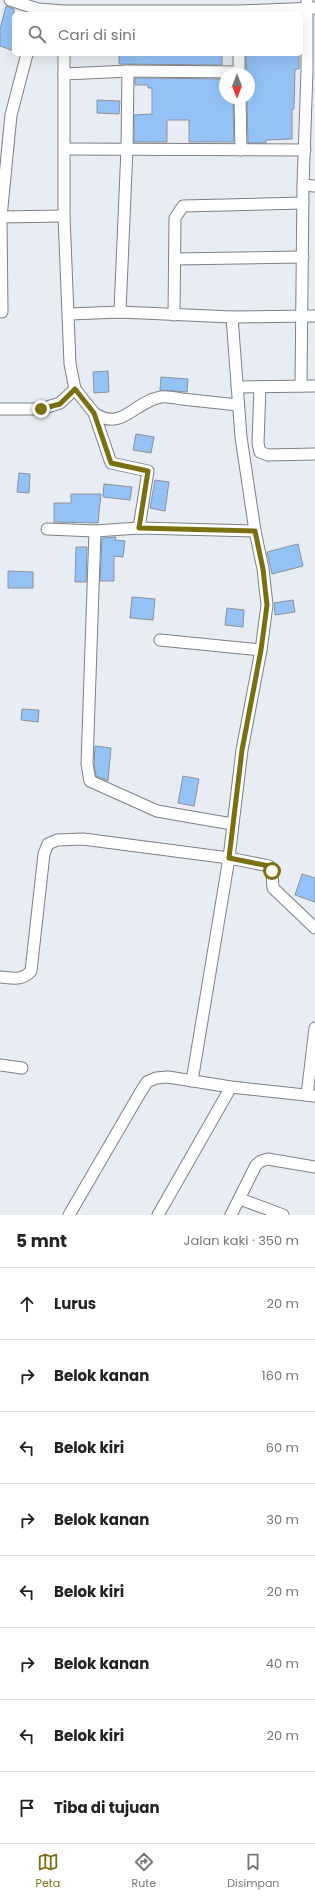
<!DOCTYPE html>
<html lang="id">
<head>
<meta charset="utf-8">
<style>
	body { margin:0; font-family:Poppins,sans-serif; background:#f2f2f2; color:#222 }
	.compass { position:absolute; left:219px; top:68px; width:36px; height:36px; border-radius:50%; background:#fff; box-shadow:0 4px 16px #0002; rotate:180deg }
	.stop { position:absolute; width:12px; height:12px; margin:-9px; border:3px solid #7b7010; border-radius:50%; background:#fff }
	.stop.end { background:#7b7010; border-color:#fff; box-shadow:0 1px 4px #0008 }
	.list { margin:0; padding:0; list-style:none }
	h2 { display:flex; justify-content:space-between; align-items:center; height:52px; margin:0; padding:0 16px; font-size:17px }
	h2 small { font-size:13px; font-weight:400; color:#767676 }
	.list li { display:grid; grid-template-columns:26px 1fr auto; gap:12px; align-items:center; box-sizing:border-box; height:72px; padding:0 16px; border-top:1px solid #e0e0e0 }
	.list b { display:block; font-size:15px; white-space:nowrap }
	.list em { font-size:13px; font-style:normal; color:#767676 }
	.icon { flex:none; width:22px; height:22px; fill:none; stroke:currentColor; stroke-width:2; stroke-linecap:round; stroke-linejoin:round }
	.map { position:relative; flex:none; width:315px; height:1215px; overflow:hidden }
	.search { position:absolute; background:#fff; box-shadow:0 4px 16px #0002; left:12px; right:12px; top:12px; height:44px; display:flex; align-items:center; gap:10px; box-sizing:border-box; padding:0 14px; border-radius:6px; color:#767676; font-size:15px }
	.sheet { height:628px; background:#fff }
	nav { display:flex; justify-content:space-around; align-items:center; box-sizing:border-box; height:56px; border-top:1px solid #e0e0e0; background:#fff; font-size:11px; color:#767676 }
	nav a { display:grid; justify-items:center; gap:2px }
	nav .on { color:#7b7010 }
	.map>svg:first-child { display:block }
</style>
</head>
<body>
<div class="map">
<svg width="315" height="1215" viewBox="0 0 315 1215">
	<rect width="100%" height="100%" fill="#e8edf3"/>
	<!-- building -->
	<g fill="#93c2f7" stroke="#8d9298">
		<path d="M6,6L14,9V51L0,46V29Z"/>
		<path d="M119,54H222V65L119,64Z"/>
		<path d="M246,54H299V69H295L294,109H292V139L266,140V143H248L247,98H249V73H246Z"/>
		<path d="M135,78L225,79V98H233L234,142H189V120H167V142H134V115L152,114V88H148V85H135Z"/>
		<path d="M97,100L120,101L119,114L97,113Z"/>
		<path d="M108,371L109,392L94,393L93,372Z"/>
		<path d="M161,377L188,379L187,392L160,390Z"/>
		<path d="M136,434L154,437L151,453L133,450Z"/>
		<path d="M19,473L30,474L29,493L17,492Z"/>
		<path d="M155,480L169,482L165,511L150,508Z"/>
		<path d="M104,484L132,487L130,500L103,497Z"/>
		<path d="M71,494H101L98,523L54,522V503H71Z"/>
		<path d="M116,537L115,540L125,541L123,557L114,556V581H100L102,538Z"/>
		<path d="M298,544L303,566L272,574L267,552Z"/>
		<path d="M76,547H87L86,582H75Z"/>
		<path d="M8,571L33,572V588H8Z"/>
		<path d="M132,597L155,599L153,620L130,618Z"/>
		<path d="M293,600L295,612L275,615L274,603Z"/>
		<path d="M227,608L244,610L243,627L225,625Z"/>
		<path d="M22,709L39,710L38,722L21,720Z"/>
		<path d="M95,746L111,748L108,781L96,776L94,764Z"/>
		<path d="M183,776L199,779L194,806L178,803Z"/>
		<path d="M302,874L315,878V902L295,895Z"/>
	</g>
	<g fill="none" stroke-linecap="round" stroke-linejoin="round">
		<defs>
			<g id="street">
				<path d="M10,0L38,9L64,11H239L315,8"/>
				<path d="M239,54V74"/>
				<path d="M64,74L128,71L239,72"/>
				<path d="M240,98L241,150"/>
				<path d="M65,149L305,150"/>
				<path d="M303,185L315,186"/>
				<path d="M0,217L64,216"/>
				<path d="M175,259L303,257"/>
				<path d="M2,312L1,217L11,115L27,54"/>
				<path d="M120,312L127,148L128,71"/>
				<path d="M70,314L120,312L232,317L315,316"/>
				<path d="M174,315L175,218L183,206L303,203"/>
				<path d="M301,386L303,185L307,71V0"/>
				<path d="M237,387L315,386"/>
				<path d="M260,387L258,443L260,452L268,455L315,454"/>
				<path d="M75,389L94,413L111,463L148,471L139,528"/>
				<path d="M0,409H41L60,403L75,389L70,364L64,216V54"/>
				<path d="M94,413C122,432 133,402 161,397C167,396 176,398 182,399C201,401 219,403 238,405"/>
				<path d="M47,529L95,531L139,528L255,531"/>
				<path d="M95,531L87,764L90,781L157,811L232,824"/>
				<path d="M160,640L261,650"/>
				<path d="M0,977C13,978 22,981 31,971L44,854L48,844L57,840L83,839L229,858L269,866L272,871L273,888L315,928"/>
				<path d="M0,1065L22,1068"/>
				<path d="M192,1081L229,858L242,750L261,650L267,605L263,569L255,531L241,437L232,317"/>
				<path d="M307,1095L315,1028"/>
				<path d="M240,1199L283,1215"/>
				<path d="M69,1215L140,1093L147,1082L156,1078L168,1077L231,1087L315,1096"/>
				<path d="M158,1215L231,1087"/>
				<path d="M231,1215L256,1165L261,1161L268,1159L315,1167"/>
			</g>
		</defs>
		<!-- street casing -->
		<use href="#street" stroke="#7c8187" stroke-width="13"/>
		<!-- street -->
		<use href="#street" stroke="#fff" stroke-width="11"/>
	</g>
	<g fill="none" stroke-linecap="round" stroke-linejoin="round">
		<!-- route -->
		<path stroke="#7b7010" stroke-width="5" d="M41,409L60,404L75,389L94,413L111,463L148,471L139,528L255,531L263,569L267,605L261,650L242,750L229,858L269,866L272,871"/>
	</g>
</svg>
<svg class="compass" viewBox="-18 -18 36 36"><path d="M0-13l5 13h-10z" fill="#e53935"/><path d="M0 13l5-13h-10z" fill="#767676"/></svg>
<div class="stop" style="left:272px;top:871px"></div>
<div class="stop end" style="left:41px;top:409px"></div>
<div class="search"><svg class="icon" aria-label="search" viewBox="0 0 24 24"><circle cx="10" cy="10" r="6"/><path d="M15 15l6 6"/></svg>Cari di sini</div>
</div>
<section class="sheet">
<h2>5 mnt<small>Jalan kaki · 350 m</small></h2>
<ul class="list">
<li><svg class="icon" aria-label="ahead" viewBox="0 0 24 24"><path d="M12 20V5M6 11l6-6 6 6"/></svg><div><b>Lurus</b></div><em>20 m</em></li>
<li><svg class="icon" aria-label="right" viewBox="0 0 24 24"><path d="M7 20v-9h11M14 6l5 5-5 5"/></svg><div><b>Belok kanan</b></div><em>160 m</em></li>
<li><svg class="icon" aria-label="left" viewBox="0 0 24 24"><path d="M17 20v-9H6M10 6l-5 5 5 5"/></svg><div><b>Belok kiri</b></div><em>60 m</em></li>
<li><svg class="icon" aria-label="right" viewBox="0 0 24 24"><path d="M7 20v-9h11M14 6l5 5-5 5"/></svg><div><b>Belok kanan</b></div><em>30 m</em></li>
<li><svg class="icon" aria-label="left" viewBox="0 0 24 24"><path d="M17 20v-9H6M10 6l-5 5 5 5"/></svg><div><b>Belok kiri</b></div><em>20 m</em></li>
<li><svg class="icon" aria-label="right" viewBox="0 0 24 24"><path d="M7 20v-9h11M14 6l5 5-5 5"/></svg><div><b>Belok kanan</b></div><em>40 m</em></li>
<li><svg class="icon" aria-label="left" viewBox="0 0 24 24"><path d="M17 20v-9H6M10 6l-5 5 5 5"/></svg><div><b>Belok kiri</b></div><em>20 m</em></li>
<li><svg class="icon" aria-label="arrive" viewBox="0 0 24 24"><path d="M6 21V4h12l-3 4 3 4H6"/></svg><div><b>Tiba di tujuan</b></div></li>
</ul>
</section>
<nav>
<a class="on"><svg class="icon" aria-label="map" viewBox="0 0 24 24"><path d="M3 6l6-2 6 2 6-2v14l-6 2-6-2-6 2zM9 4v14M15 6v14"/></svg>Peta</a>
<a><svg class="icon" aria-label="directions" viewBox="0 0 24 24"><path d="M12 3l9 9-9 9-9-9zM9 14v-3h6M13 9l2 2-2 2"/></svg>Rute</a>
<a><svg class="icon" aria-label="saved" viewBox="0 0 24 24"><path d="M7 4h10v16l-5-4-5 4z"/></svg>Disimpan</a>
</nav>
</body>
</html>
